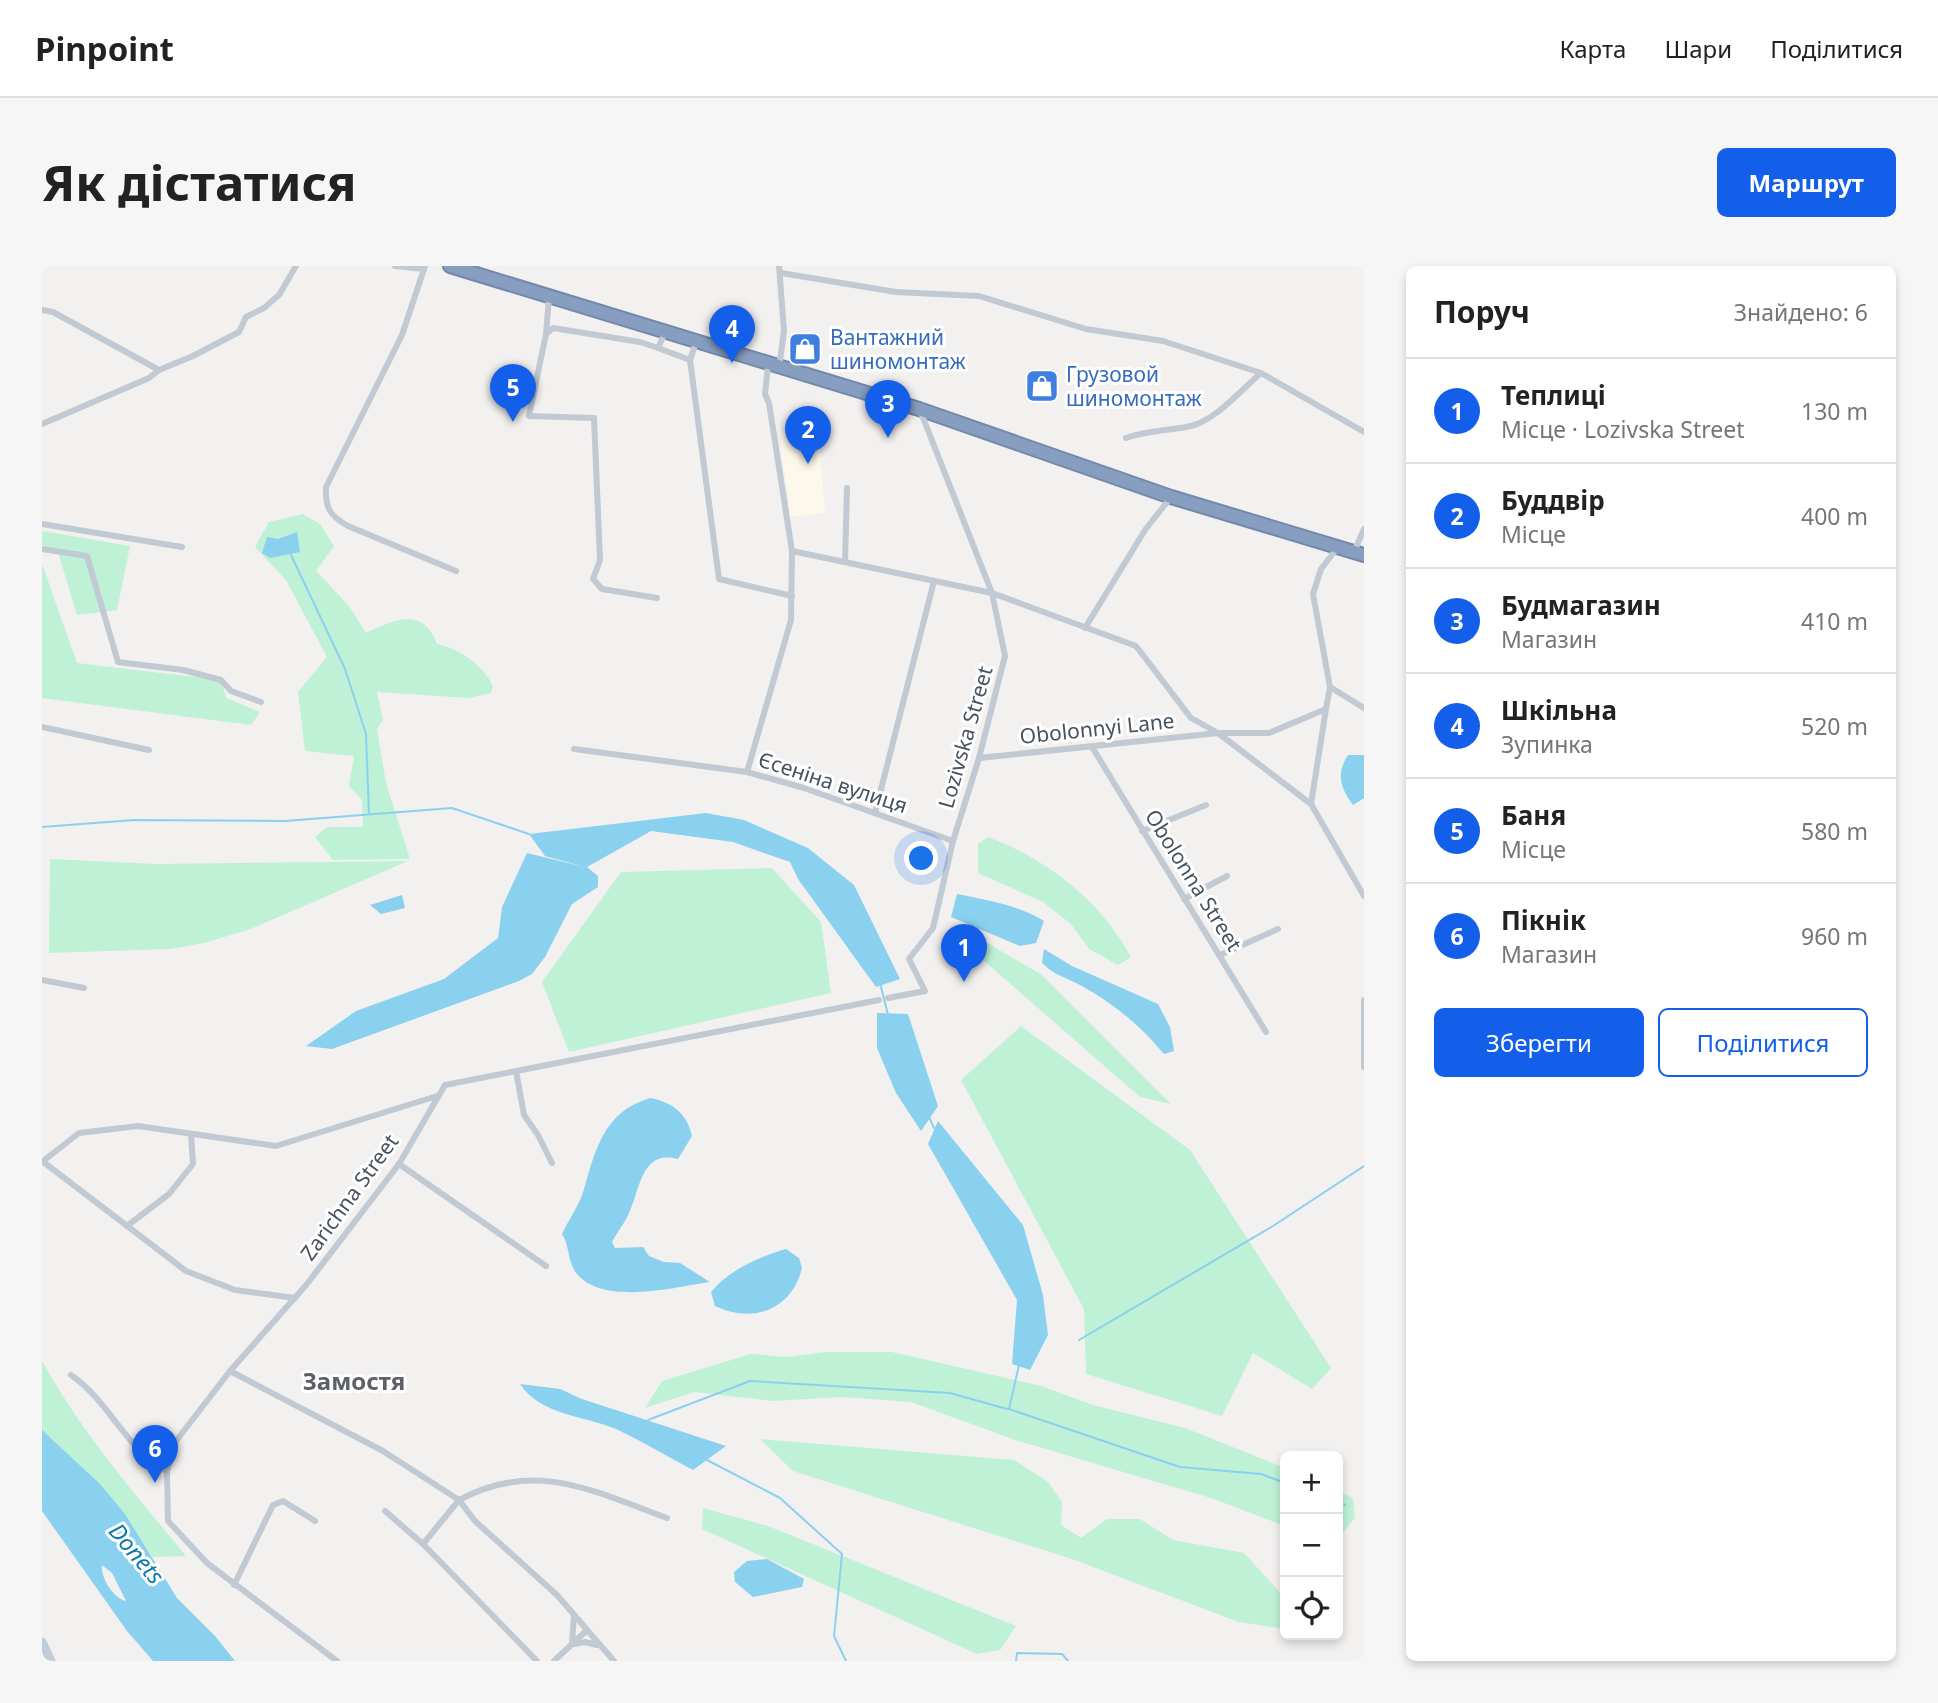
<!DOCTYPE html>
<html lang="uk">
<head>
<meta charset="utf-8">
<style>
	body { margin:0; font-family:"Noto Sans",sans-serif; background:#f6f6f6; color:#222 }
	.controls { position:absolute; right:21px; bottom:21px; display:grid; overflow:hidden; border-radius:10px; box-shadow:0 4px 10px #0003 }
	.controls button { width:63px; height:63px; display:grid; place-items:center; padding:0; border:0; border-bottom:2px solid #e0e0e0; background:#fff; color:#222; font:35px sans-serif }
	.you { position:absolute; left:880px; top:593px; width:24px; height:24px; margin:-18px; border:5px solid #fff; border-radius:50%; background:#1a73e8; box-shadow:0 0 0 10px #1a73e833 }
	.badge { display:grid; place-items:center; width:46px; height:46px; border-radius:50%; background:#145fe9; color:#fff; font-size:23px; font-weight:700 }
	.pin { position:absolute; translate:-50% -58px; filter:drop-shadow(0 2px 4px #0008) }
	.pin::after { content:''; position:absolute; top:37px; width:24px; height:21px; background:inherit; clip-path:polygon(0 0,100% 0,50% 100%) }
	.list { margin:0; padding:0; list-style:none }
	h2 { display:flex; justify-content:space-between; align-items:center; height:91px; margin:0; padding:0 28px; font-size:30px }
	h2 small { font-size:23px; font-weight:400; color:#767676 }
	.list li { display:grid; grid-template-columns:46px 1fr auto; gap:21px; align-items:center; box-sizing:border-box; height:105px; padding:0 28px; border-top:2px solid #e0e0e0 }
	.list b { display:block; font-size:26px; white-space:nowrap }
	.list p { margin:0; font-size:23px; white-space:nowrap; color:#767676 }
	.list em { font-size:23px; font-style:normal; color:#767676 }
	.actions { display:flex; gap:14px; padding:21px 28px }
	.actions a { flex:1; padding:16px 0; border:2px solid #145fe9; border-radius:10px; text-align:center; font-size:24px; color:#145fe9 }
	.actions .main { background:#145fe9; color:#fff }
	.icon { flex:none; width:38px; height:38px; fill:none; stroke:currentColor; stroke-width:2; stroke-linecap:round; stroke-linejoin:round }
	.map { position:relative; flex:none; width:1322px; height:1395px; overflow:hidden; border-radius:10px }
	header { display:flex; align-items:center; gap:42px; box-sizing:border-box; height:98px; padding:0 35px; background:#fff; border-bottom:2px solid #e0e0e0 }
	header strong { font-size:33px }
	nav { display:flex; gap:38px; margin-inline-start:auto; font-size:24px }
	.intro { display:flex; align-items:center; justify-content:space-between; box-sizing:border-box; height:168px; padding:0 42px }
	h1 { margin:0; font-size:49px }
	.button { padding:18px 32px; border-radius:10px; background:#145fe9; color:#fff; font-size:24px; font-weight:700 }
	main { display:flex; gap:42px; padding:0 42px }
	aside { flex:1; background:#fff; border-radius:10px; box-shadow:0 4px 10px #0003 }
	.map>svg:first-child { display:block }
</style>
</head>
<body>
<header>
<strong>Pinpoint</strong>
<nav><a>Карта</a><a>Шари</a><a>Поділитися</a></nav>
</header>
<div class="intro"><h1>Як дістатися</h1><a class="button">Маршрут</a></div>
<main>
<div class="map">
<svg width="1322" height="1395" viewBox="0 0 1322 1395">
	<rect width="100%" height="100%" fill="#f3f0f0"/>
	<!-- commercial -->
	<path fill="#fdf9ea" d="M737,165H776L783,247L749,251Z"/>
	<!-- green -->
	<g fill="#bef1d6">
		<path d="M261,248L278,258L292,280L274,305L307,340L324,367C352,354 381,340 395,378C418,383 440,398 451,420L449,427L426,432L335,426L341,454L335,463L344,517L368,593L291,594L273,571L285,561H321L320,534L307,520L312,490L263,485L256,426L285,391L244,314L213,281L227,256Z"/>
		<path d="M0,265L88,280L75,344L35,349L15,283L0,279Z"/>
		<path d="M0,298L35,397L179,414L184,432L218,446L209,459L0,432Z"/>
		<path d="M946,571C1005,593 1059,635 1089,691L1076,699L1047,683L1029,658L1001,636L936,607V578Z"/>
		<path d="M8,593L115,598L366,595L206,664L162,677L128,683L7,687Z"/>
		<path d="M730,602L779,656L789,727L527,786L500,716L579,606Z"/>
		<path d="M921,663L1000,709L1129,838L1098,831L910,667Z"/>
		<path d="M979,760L1148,884L1289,1102L1270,1123L1211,1087L1180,1150L1044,1108L1042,1043L919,814Z"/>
		<path d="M785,1086H850L999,1120L1051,1139L1143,1162L1243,1202V1260L1169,1232L973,1174L869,1136L800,1131L731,1135L652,1126L603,1142L620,1115L709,1088L744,1091Z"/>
		<path d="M0,1095C39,1166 93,1228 144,1290L110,1291C77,1237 45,1206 0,1164Z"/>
		<path d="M718,1173L972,1194L1006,1216L1020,1236L1019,1259L1039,1272L1065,1253H1098L1131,1274L1202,1287L1243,1332V1363L1197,1356L1030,1293L751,1205Z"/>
		<path d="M1296,1225L1311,1232L1313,1252L1296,1272Z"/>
		<path d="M661,1242L726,1260L974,1360L958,1384L935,1388L660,1263Z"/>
	</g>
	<!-- water -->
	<g fill="#8ad1ef" fill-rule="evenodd">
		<path d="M255,266L258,286L228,292L220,287L225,271L236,273Z"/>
		<path d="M1306,489H1322V532L1311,539C1298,521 1294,508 1306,489Z"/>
		<path d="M664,547L702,554L766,582L812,619L858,713L834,721L756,613L748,596L691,576L609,565L545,601L556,610V621L530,638L503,691L490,708L477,715L290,783L264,780L314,745L402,713L456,672L460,641L485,587L543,601L503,590L487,568Z"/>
		<path d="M915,628C944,634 976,639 1002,655L994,677L978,680L909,651Z"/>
		<path d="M360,629L363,642L339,648L328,639Z"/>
		<path d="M1002,683L1030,700L1116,738L1128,761L1132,785L1122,788C1098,759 1071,737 1038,719C1023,711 1012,709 1000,697Z"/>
		<path d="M835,747L866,748L896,840L879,865L854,827L835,782Z"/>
		<path d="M608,832C630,836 645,847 650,870L636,893C599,884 599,921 587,947C583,957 575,966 570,976L573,982L601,981L607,990L622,996L638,997L668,1016C633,1021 562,1040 535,1008C525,996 528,980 520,968C527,953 538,938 542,923C554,882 562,846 608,832Z"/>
		<path d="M896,855L981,959L1001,1029L1006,1069L988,1104L970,1098L975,1034L886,878Z"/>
		<path d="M744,983L757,992L760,1002C750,1044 710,1058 673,1040L669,1026C687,1004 717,991 744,983Z"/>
		<path d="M478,1118L518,1123L540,1133L684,1180L651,1204C626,1191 600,1175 574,1163C543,1150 498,1149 478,1118Z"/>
		<path d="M0,1164L58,1218L83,1248L135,1332L173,1370L193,1395H111L85,1365L0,1245ZM60,1299L70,1307L84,1335C72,1333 58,1311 60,1299Z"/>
		<path d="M725,1293L762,1313L760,1321L711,1331L693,1316L692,1306L705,1295Z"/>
	</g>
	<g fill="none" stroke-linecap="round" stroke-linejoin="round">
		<!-- stream -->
		<g stroke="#8ad1ef" stroke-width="2">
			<path d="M249,289L303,403L324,468L327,548"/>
			<path d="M0,561L92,554L243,555L410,542L487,568"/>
			<path d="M838,717L846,749"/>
			<path d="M887,851L892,862"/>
			<path d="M1037,1074L1231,960L1322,900"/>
			<path d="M977,1099L967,1143L1138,1201L1219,1208L1243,1217"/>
			<path d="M606,1154L708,1115L908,1127L965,1143"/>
			<path d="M665,1194L738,1232L800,1288L792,1370L804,1395"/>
			<path d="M1296,1236L1303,1239"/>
			<path d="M974,1395L975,1387L1020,1388L1026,1395"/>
		</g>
		<defs>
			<path id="highway" d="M408,0L877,143L1129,231L1322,289"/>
		</defs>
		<!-- highway casing -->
		<use href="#highway" stroke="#7289ac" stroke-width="16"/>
		<!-- street -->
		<g stroke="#c1c9d2" stroke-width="6">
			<path d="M353,0L382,3"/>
			<path d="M383,0L360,69L284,221C283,242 288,250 306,260L414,305"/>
			<path d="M739,7L854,26L937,30L1044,63L1121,75L1219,107L1322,166"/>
			<path d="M507,31L504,68L487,150L552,152L558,294L551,313L560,323L615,332"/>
			<path d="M0,44L11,46L117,104"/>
			<path d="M504,68L511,62L598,76L616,82L623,67"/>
			<path d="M654,76L648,94L677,313L750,330"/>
			<path d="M616,82L648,94"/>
			<path d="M737,102L742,65L737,0"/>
			<path d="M0,158L107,112L117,104L151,90L197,66L204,51L222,42L237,29L254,0"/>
			<path d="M1084,172C1106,164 1126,165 1149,160C1175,153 1199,124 1219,107"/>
			<path d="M0,258L140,281"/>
			<path d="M0,283L45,290L76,396L141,404L179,414L189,425L219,436"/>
			<path d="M750,285L950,327L1094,380L1149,452L1176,467L1269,538L1322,630"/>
			<path d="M1312,286L1322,263"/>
			<path d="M803,296L805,222"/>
			<path d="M1043,362L1103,264L1129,231"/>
			<path d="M1288,421L1322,442"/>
			<path d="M0,461L107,484"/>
			<path d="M1050,481L1224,766"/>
			<path d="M532,483L705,506L762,522L911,575"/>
			<path d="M937,492L1176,467H1227L1284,443L1288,421L1271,328L1279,303L1296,281"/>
			<path d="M705,506L749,354L750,285L727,137L723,128L726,99"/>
			<path d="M1269,538L1284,443"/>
			<path d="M833,547L892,315"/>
			<path d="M1100,565L1164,539"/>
			<path d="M1142,633L1185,610"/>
			<path d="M1178,689L1236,663"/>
			<path d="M0,714L42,722"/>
			<path d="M846,732L883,725L867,693L891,662L911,575L937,492L963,390L950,327L878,144"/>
			<path d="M1322,734V801"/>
			<path d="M474,805L482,849L496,869L510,897"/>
			<path d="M0,895L144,1005L193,1024L253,1032"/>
			<path d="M0,896L37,867L96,860L234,880L395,830"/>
			<path d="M357,898L504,1000"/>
			<path d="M85,960L127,928L151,898L149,868"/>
			<path d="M188,1105L341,1185L417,1234C493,1193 551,1225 625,1252"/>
			<path d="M29,1109C67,1135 85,1185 125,1205"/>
			<path d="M343,1245L381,1278"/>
			<path d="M192,1319L231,1239L241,1235L273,1255"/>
			<path d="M530,1377L532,1350"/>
			<path d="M532,1378L543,1376L555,1379"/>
			<path d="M295,1395L165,1297L126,1255L125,1205L134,1175L188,1105L265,1018L357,898L403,819L837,734"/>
			<path d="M495,1395L381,1278L417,1234L433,1255L515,1329L572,1395"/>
			<path d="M512,1395L544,1365"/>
		</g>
		<!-- secondary -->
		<path stroke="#c3ccd9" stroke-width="9" d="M0,1376L9,1395"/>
		<!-- highway -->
		<use href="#highway" stroke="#879ec0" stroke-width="12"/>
	</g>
	<!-- icons -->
	<defs>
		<symbol id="shop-square" viewBox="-11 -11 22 22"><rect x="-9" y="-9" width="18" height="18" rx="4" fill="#3f7fe0" stroke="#fff"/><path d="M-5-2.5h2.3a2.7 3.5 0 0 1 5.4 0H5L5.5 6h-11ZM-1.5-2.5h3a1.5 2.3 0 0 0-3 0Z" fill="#fff"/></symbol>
	</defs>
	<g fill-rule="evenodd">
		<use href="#shop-square" x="744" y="64" width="38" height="38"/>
		<use href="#shop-square" x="981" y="101" width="38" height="38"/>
	</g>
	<g text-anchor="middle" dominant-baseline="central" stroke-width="6" stroke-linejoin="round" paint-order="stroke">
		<!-- shop labels -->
		<g font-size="21" fill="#366cbe" stroke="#fff" text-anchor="start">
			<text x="788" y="71">Вантажний<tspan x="788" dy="24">шиномонтаж</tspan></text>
			<text x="1024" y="108">Грузовой<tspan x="1024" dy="24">шиномонтаж</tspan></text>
		</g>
		<!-- street labels -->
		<g font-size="21" fill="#48525e" stroke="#fff">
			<text transform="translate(1055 462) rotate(-6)">Obolonnyi Lane</text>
			<text transform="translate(923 471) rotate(-74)">Lozivska Street</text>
			<text transform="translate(791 516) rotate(18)">Єсеніна вулиця</text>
			<text transform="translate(1152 614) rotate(58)">Obolonna Street</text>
			<text transform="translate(307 931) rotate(-54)">Zarichna Street</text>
		</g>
		<!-- water labels -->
		<g font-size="23" font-style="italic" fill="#087aa9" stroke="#fff">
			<text transform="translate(95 1287) rotate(50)">Donets</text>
		</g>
		<!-- quarter labels -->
		<g font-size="24" font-weight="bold" fill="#5d6066" stroke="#fff">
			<text x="312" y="1114">Замостя</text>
		</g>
	</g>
</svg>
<div class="controls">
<button>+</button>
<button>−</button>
<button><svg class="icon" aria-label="locate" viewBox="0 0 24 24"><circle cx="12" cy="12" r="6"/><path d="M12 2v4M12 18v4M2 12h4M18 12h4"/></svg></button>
</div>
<div class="you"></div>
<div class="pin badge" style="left:922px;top:716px">1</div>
<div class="pin badge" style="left:766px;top:198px">2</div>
<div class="pin badge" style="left:846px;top:172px">3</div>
<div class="pin badge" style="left:690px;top:97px">4</div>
<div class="pin badge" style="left:471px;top:156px">5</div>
<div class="pin badge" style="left:113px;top:1217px">6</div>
</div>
<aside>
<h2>Поруч<small>Знайдено: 6</small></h2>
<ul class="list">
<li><span class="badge">1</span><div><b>Теплиці</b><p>Місце · Lozivska Street</p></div><em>130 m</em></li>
<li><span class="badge">2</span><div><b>Буддвір</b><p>Місце</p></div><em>400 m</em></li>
<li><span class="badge">3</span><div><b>Будмагазин</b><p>Магазин</p></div><em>410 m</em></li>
<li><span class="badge">4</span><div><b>Шкільна</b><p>Зупинка</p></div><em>520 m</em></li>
<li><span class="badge">5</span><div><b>Баня</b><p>Місце</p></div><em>580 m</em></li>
<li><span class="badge">6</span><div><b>Пікнік</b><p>Магазин</p></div><em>960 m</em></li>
</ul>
<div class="actions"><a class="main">Зберегти</a><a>Поділитися</a></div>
</aside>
</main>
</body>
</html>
